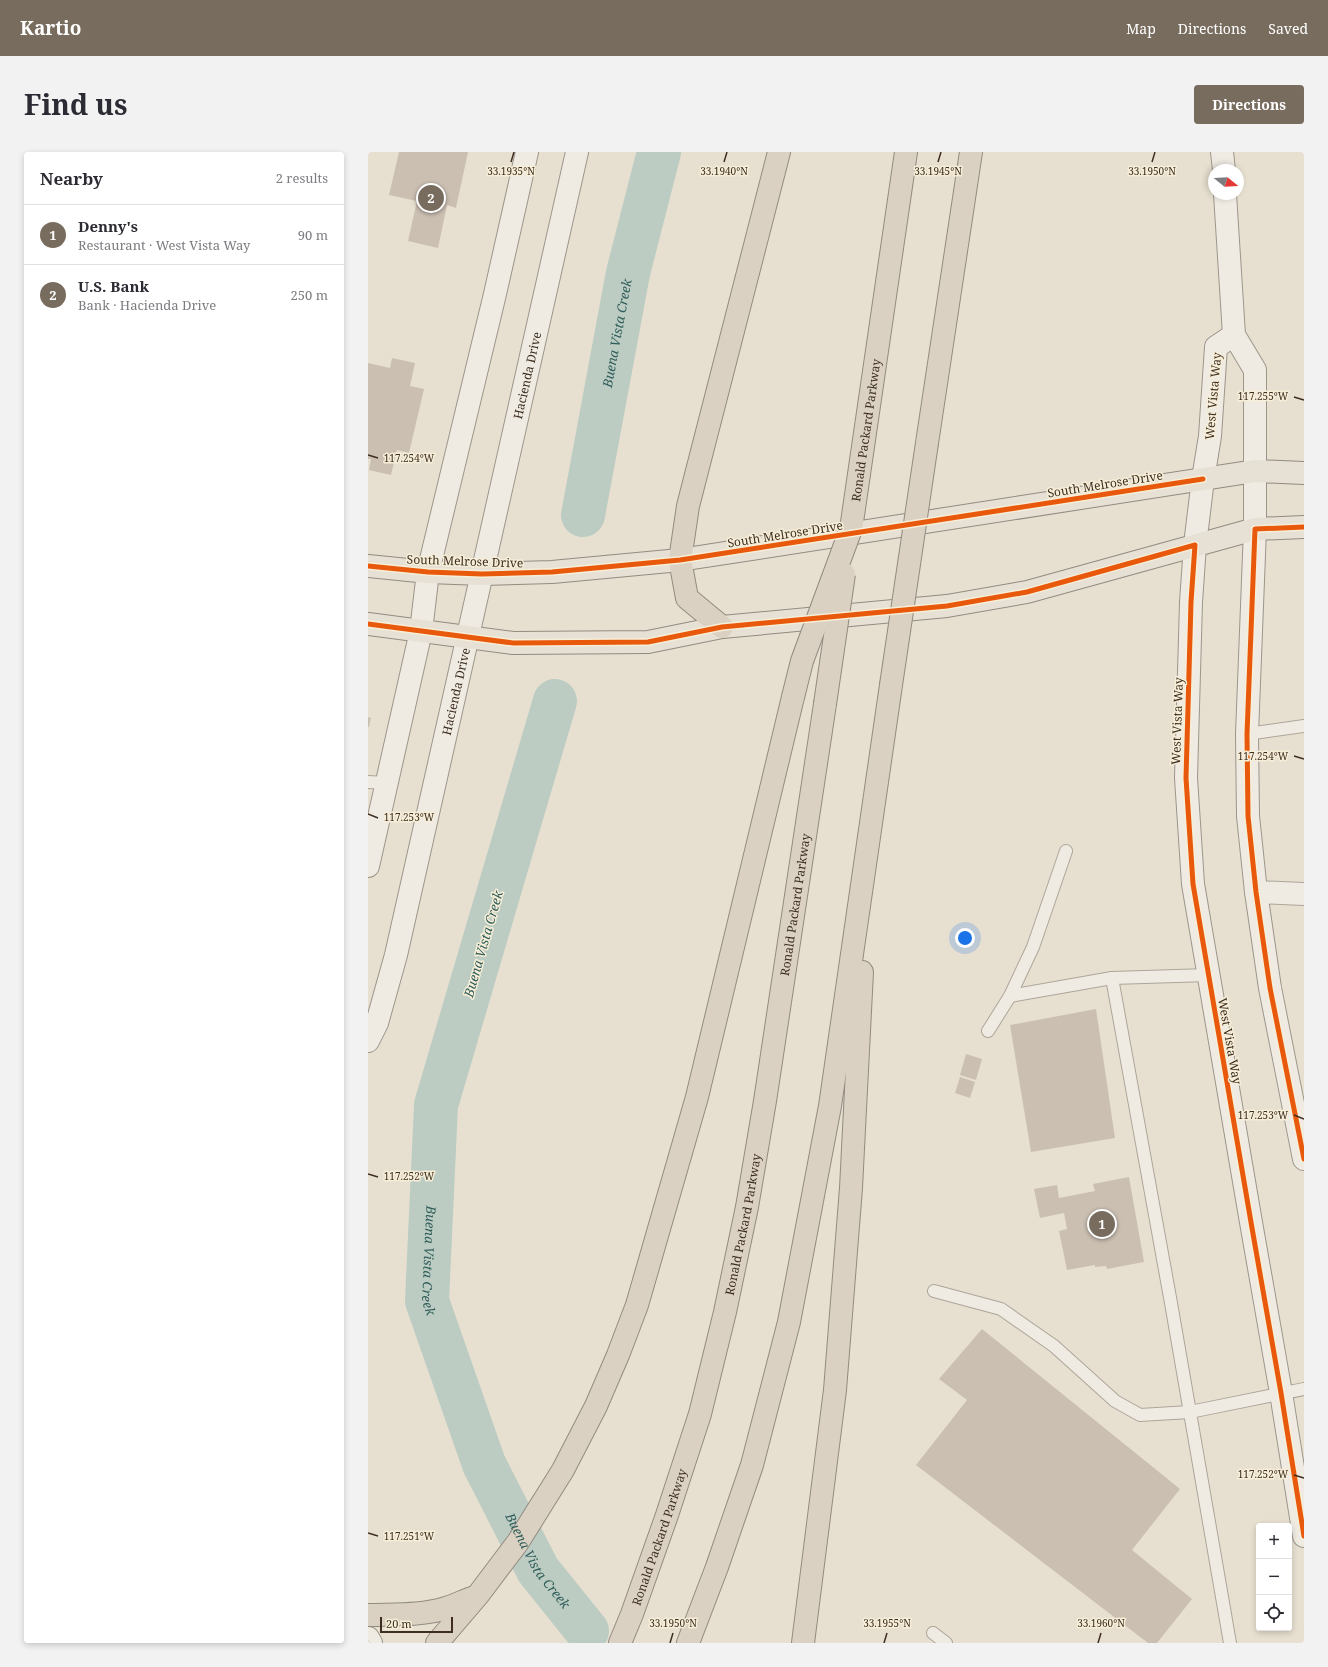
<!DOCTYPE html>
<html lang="en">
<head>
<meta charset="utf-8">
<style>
	body { margin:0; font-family:"Noto Serif",serif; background:#f2f2f3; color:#2b2b33 }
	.controls { position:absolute; right:12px; bottom:12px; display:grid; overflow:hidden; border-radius:4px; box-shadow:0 2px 6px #0003 }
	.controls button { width:36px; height:36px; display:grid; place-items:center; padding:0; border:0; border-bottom:1px solid #e1e1e2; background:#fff; color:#2b2b33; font:20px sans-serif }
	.compass { position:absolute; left:840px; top:12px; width:36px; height:36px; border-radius:50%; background:#fff; box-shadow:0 2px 6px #0003; rotate:108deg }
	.scale { position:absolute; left:12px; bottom:10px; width:73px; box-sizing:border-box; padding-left:4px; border:2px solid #3d2e20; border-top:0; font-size:11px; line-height:14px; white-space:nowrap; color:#3d2e20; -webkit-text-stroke:3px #f7eed8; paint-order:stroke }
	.you { position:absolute; left:597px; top:786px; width:14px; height:14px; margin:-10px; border:3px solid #fff; border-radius:50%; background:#1a73e8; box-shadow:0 0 0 6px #1a73e833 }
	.badge { display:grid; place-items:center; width:26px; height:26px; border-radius:50%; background:#786c5e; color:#fff; font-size:13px; font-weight:700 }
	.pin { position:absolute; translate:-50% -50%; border:2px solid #fff; box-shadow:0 1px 4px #0006 }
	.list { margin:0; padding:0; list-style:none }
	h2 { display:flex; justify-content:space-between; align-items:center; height:52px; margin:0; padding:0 16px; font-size:17px }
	h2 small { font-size:13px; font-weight:400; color:#7c7c81 }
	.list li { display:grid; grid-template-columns:26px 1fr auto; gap:12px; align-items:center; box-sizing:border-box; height:60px; padding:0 16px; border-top:1px solid #e1e1e2 }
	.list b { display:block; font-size:15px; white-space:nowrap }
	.list p { margin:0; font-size:13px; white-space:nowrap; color:#7c7c81 }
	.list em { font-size:13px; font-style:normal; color:#7c7c81 }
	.icon { flex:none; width:22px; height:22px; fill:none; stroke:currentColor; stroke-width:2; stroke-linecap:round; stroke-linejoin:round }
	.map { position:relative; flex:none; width:936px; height:1491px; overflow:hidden; border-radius:4px }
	header { display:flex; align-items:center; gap:24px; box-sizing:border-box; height:56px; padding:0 20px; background:#786c5e; color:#fff }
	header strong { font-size:19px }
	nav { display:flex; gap:22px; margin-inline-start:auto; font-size:14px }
	.intro { display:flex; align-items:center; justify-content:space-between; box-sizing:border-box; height:96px; padding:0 24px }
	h1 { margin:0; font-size:28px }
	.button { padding:10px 18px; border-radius:4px; background:#786c5e; color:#fff; font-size:14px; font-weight:700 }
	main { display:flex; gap:24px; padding:0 24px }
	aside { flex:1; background:#fff; border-radius:4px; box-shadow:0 2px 6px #0003 }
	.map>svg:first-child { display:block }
</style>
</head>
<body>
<header>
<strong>Kartio</strong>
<nav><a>Map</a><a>Directions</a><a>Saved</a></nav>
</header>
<div class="intro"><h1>Find us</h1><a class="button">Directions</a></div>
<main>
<aside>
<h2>Nearby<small>2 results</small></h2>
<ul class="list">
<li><span class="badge">1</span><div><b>Denny's</b><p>Restaurant · West Vista Way</p></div><em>90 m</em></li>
<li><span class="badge">2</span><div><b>U.S. Bank</b><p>Bank · Hacienda Drive</p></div><em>250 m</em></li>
</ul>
</aside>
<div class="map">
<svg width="936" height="1491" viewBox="0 0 936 1491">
	<rect width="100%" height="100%" fill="#e7e0d1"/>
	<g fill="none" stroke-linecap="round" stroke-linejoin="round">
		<!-- river -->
		<g stroke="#bcccc2" stroke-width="44">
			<path id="s1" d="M215,363L260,121L291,0"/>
			<path id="s2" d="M187,549L68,953L59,1149L116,1312L170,1418L219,1479"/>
		</g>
	</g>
	<!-- building -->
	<g fill="#cbbfb2">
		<path d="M31,0H100L88,56L79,53L70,96L40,89L49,49L21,43Z"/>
		<path d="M24,206L47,211L42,234L56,237L41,301L29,298L23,323L1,318L3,307H0V211L22,216Z"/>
		<path d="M0,565L3,566L1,575H0Z"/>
		<path d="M728,857L747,986L663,1000L642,873Z"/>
		<path d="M598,902L614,907L608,928L592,923Z"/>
		<path d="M592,925L607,930L602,946L587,941Z"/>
		<path d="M761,1025L776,1110L739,1117L738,1114L727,1115V1113L699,1118L691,1079L699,1077L696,1061L672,1066L666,1037L689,1033L691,1046L727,1039L725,1032Z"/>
		<path d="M614,1177L812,1337L764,1398L824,1447L789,1491H780L548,1313L599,1248L571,1227Z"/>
	</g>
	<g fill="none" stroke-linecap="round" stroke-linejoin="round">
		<defs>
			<g id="lane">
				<path d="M879,582L936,574"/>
				<path d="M0,630L19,631"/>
				<path d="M744,826L803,1151L862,1491"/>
				<path d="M642,844L744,826L841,823"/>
				<path d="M620,879L642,844L665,795L698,699"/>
				<path d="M566,1139L633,1157L686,1194L747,1249L772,1263L822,1260L936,1237"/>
				<path d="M565,1481L578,1491"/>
			</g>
			<path id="street" d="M888,740L936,742"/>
			<g id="secondary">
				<path d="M854,0L856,18"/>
				<path d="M857,42L866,183L887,218V377L879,582L880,664L888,740L902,836L936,1007"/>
				<path d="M866,183L848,195L842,284L835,327L827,393L823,450L818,626L825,732L884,1076L913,1241L936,1384"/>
				<path d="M0,714L53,479L60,420L127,142L159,0"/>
				<path id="s3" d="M0,889L9,871L28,803L209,0"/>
				<path d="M0,1486L3,1491"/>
			</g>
			<g id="primary">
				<path d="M0,414L60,420L114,422L184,420L312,408L887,319L936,321"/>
				<path d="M0,472L145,491L280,490L354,475L579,454L659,440L887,377L936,375"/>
			</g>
			<g id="highway">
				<path d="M559,291L603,0"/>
				<path id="s4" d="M483,377L538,0"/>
				<path d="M354,475L319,446L312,408L320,354L411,0"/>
				<path d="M0,1463C25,1462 53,1464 78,1456C88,1453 97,1448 107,1445"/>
				<path d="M69,1491L110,1443L150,1390L195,1318L228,1254L250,1203L269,1153L329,945L425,545"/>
				<path id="s5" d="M252,1491L264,1462L299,1363L332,1262L357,1160L379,1055L397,949L457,552"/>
				<path d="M320,1491L349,1415L384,1313L421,1170L462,954L523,533"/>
				<path d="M435,1491L467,1238L483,1036L494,820"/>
			</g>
		</defs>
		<!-- lane casing -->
		<use href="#lane" stroke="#ada599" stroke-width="14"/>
		<!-- street casing -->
		<use href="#street" stroke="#ada599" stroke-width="24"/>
		<!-- secondary casing -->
		<use href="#secondary" stroke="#9c958a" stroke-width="24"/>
		<!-- primary casing -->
		<use href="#primary" stroke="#928b80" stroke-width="24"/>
		<!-- highway casing -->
		<use href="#highway" stroke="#928b80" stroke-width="24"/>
		<!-- lane -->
		<use href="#lane" stroke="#efebe3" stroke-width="12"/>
		<!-- street -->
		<use href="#street" stroke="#efebe3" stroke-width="22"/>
		<!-- secondary -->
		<use href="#secondary" stroke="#efebe3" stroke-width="22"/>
		<!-- primary -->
		<use href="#primary" stroke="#e6e1d4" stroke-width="22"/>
		<!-- highway -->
		<use href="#highway" stroke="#dad1c2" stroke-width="22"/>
		<defs>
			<g id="highway-bridge">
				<path d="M523,533L559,291"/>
				<path d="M425,545L434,509L483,377"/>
				<path d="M457,552L476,422"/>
			</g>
		</defs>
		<!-- highway-bridge casing -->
		<use href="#highway-bridge" stroke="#928b80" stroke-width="24" stroke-linecap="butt"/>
		<!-- highway-bridge -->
		<use href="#highway-bridge" stroke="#dad1c2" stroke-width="22"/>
		<defs>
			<g id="cycleway">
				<path d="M936,375L887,377L879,582L880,664L888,740L902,836L936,1007"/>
				<path d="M0,414L60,420L114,422L184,420L312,408L835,327"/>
				<path d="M0,472L145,491L280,490L354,475L579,454L659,440L827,393L823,450L818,626L825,732L884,1076L913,1241L936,1384"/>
			</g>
		</defs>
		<!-- cycleway casing -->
		<use href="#cycleway" stroke="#f7eed8" stroke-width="8"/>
		<!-- cycleway -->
		<use href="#cycleway" stroke="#e8590c" stroke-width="5"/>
	</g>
	<!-- ticks -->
	<path fill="none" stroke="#3d2e20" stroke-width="1.5" d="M143,10L146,0M356,10L359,0M570,10L573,0M784,10L787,0M926,245L936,248M0,303L10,306M926,604L936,607M0,662L10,666M926,963L936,967M0,1022L10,1025M926,1323L936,1326M0,1381L10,1384M302,1491L305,1481M516,1491L519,1481M730,1491L733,1481"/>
	<g text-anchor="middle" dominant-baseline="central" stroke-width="3" stroke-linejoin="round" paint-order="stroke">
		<!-- street labels -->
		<g font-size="12" fill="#3d2e20" stroke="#f7eed8">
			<text stroke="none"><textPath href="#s3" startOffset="685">Hacienda Drive</textPath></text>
			<text transform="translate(845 244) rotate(-85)">West Vista Way</text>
			<text stroke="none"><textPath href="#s4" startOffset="100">Ronald Packard Parkway</textPath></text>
			<text transform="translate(737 332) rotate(-9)">South Melrose Drive</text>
			<text transform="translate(417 382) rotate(-9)">South Melrose Drive</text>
			<text transform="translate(97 409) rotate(2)">South Melrose Drive</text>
			<text stroke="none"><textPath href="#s3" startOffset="361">Hacienda Drive</textPath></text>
			<text transform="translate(809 569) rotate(-88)">West Vista Way</text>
			<text stroke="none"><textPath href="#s5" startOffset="761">Ronald Packard Parkway</textPath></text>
			<text transform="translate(862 889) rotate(80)">West Vista Way</text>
			<text stroke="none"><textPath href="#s5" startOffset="437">Ronald Packard Parkway</textPath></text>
			<text stroke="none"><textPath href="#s5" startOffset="113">Ronald Packard Parkway</textPath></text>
		</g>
		<!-- water labels -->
		<g font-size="13" font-style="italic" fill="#2f5d5a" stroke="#f7eed8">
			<text stroke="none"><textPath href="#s1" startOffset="185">Buena Vista Creek</textPath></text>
			<text transform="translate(115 792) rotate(-74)">Buena Vista Creek</text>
			<text stroke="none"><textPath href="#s2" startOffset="577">Buena Vista Creek</textPath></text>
			<text stroke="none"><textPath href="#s2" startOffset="901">Buena Vista Creek</textPath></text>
		</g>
	</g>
	<g font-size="10" text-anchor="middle" fill="#3d2e20" stroke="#f7eed8" stroke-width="3" stroke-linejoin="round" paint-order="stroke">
		<text x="143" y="23">33.1935°N</text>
		<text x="356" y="23">33.1940°N</text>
		<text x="570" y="23">33.1945°N</text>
		<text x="784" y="23">33.1950°N</text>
		<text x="895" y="248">117.255°W</text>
		<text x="41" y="310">117.254°W</text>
		<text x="895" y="608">117.254°W</text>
		<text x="41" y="669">117.253°W</text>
		<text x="895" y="967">117.253°W</text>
		<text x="41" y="1028">117.252°W</text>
		<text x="895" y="1326">117.252°W</text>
		<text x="41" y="1388">117.251°W</text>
		<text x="305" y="1475">33.1950°N</text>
		<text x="519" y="1475">33.1955°N</text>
		<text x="733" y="1475">33.1960°N</text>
	</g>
</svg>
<div class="controls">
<button>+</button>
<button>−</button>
<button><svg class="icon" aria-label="locate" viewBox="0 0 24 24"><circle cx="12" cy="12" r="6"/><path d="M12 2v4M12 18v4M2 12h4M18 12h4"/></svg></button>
</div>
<svg class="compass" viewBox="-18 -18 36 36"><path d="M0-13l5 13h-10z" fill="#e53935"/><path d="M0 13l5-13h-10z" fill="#7c7c81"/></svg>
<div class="scale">20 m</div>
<div class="you"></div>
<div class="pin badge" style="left:734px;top:1072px">1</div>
<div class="pin badge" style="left:63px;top:46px">2</div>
</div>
</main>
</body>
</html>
